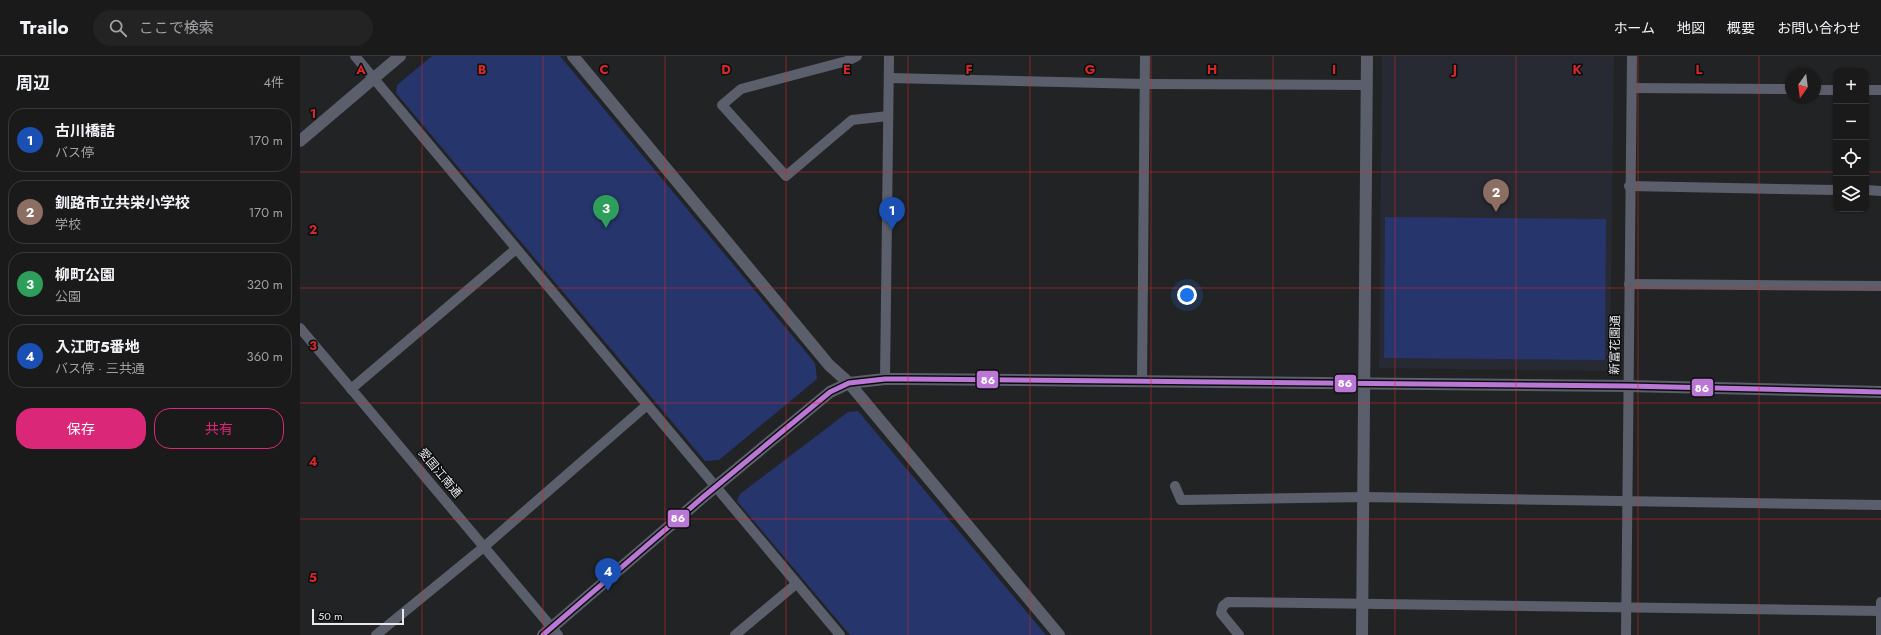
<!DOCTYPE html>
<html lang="ja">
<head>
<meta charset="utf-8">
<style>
	body { margin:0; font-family:Jost,"Noto Sans JP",sans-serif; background:#232324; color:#f1f3f6 }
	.controls { position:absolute; right:12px; top:12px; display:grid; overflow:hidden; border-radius:8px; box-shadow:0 1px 3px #0004 }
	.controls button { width:36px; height:36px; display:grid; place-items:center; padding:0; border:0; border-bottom:1px solid #38383a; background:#1a1a1b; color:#f1f3f6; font:20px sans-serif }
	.compass { position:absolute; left:1485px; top:12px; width:36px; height:36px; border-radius:50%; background:#1a1a1b; box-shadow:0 1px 3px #0004; rotate:194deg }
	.scale { position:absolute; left:12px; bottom:10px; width:92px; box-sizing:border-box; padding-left:4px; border:2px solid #e9e9eb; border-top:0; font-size:11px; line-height:14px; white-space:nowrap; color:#e9e9eb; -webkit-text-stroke:3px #0b0c0d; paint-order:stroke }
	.you { position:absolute; left:887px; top:239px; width:14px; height:14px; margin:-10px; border:3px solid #fff; border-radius:50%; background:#1a73e8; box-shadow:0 0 0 6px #1a73e833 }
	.badge { display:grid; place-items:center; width:26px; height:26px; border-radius:50%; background:#db2777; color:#fff; font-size:13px; font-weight:700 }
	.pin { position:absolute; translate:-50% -33px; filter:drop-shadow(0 1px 2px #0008) }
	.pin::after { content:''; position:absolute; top:21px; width:14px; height:12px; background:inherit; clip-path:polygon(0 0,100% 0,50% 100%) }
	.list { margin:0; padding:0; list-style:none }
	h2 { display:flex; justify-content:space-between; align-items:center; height:52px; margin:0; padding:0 16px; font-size:17px }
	h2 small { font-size:13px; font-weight:400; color:#9fa1a3 }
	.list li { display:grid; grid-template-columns:26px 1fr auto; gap:12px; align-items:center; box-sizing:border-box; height:64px; margin:0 8px 8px; padding:0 8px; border:1px solid #38383a; border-radius:16px }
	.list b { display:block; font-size:15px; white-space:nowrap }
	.list p { margin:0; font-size:13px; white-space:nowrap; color:#9fa1a3 }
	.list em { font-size:13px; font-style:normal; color:#9fa1a3 }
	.actions { display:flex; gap:8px; padding:12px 16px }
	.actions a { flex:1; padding:9px 0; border:1px solid #db2777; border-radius:16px; text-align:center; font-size:14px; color:#db2777 }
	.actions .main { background:#db2777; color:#fff }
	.icon { flex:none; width:22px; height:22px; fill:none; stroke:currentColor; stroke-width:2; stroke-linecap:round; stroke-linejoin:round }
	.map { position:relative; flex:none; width:1581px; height:579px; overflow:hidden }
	header { display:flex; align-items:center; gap:24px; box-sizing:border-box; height:56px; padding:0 20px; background:#1a1a1b; border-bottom:1px solid #38383a }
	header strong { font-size:19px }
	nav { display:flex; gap:22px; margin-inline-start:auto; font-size:14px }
	.search { width:280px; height:36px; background:#232324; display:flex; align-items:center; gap:10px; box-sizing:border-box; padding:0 14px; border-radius:22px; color:#9fa1a3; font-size:15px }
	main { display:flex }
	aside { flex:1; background:#1a1a1b }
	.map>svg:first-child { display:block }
</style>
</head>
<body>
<header>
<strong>Trailo</strong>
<div class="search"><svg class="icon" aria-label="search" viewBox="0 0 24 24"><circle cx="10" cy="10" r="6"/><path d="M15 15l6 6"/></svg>ここで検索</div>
<nav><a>ホーム</a><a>地図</a><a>概要</a><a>お問い合わせ</a></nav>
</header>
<main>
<aside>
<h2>周辺<small>4件</small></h2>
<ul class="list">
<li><span class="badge" style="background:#1a4fb4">1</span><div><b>古川橋詰</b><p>バス停</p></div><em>170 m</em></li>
<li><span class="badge" style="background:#8d6e63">2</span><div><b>釧路市立共栄小学校</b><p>学校</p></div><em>170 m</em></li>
<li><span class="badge" style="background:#2e9e5b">3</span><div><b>柳町公園</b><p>公園</p></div><em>320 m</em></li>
<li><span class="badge" style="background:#1a4fb4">4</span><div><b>入江町5番地</b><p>バス停 · 三共通</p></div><em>360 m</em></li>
</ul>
<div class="actions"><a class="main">保存</a><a>共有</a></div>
</aside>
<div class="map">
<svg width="1581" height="579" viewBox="0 0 1581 579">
	<rect width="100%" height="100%" fill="#222324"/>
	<!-- built -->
	<path fill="#272a32" d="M1082,0H1314L1310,315L1079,312Z"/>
	<!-- green -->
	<g fill="#27356d">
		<path d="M132,0H260L515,307L517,323L419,404L405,405L96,37L97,29Z"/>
		<path d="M1085,161L1306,163L1305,304L1084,302Z"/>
		<path d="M558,355L746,579H550L437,445L440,438L548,356Z"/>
	</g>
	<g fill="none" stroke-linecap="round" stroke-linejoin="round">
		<!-- minor -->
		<g stroke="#5b5f6b" stroke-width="10">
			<path d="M55,0L540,579"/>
			<path d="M557,0L547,5L441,33L422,49L486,120L552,64L588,60"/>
			<path d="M589,22L845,28L1067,29"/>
			<path d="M1332,32L1491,33"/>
			<path d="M1515,34H1536"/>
			<path d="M1566,34H1581"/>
			<path d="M1329,130L1536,134"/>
			<path d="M1566,134L1581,135"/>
			<path d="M1329,228L1581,230"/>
			<path d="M0,272L258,579"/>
			<path d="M585,323L589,0"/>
			<path d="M842,326L845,0"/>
			<path d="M51,333L216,193"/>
			<path d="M875,430L881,444L1064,441L1581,449"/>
			<path d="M76,579L185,490L347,349"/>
			<path d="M435,579L496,528"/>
			<path d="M939,579L921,557L923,550L928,546L1581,555"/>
			<path d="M1326,579L1332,0"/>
			<path d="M1581,579V546"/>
		</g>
		<!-- tertiary -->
		<g stroke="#5b5f6b" stroke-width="12">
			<path d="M273,0L529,309L549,327L759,579"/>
			<path d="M0,85L100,0"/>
			<path d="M243,579L402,442L530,336L549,327L585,323H603L1328,330L1581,336"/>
			<path d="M1062,579L1067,0"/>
		</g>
		<defs>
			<path id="bus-1" d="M243,579L402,442L530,336L549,327L585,323H603L1328,330L1581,336"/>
		</defs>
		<!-- bus-1 casing -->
		<use href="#bus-1" stroke="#0b0c0d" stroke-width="8"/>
		<!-- bus-1 -->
		<use href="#bus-1" stroke="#ba77d6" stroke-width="5"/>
	</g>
	<!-- grid -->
	<path fill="none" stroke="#d62828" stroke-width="1" stroke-opacity="0.55" d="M122,0V579M243,0V579M365,0V579M486,0V579M608,0V579M730,0V579M851,0V579M973,0V579M1095,0V579M1216,0V579M1338,0V579M1459,0V579M0,116H1536M1566,116H1581M0,232H1581M0,347H1581M0,463H1581"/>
	<g text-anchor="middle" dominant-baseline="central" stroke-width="3" stroke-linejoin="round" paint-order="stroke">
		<!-- street labels -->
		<g font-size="12" fill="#e9e9eb" stroke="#0b0c0d">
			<text transform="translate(1315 289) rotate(-89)">新富花園通</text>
			<text transform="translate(140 417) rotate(50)">愛国江南通</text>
		</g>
	</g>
	<g font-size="13" text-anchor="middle" font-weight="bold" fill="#d62828" stroke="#0b0c0d" stroke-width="3" stroke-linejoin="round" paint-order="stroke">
		<text x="61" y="18">A</text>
		<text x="182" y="18">B</text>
		<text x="304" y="18">C</text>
		<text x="426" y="18">D</text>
		<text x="547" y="18">E</text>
		<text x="669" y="18">F</text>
		<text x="790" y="18">G</text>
		<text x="912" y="18">H</text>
		<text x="1034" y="18">I</text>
		<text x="1155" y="18">J</text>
		<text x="1277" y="18">K</text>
		<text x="1399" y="18">L</text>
		<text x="13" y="62">1</text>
		<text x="13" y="178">2</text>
		<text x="13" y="294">3</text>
		<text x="13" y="410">4</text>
		<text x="13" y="526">5</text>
	</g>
	<g stroke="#0b0c0d" stroke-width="1.5">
		<rect x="676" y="314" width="23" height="19" rx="4" fill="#ba77d6"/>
		<rect x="1034" y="318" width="23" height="19" rx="4" fill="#ba77d6"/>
		<rect x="1391" y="322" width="23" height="19" rx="4" fill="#ba77d6"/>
		<rect x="367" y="453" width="23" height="19" rx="4" fill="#ba77d6"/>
	</g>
	<g font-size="11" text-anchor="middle" font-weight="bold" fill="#fff">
		<text x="688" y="328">86</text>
		<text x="1045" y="331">86</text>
		<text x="1402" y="336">86</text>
		<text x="378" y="466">86</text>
	</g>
</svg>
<div class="controls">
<button>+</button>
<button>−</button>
<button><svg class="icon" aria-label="locate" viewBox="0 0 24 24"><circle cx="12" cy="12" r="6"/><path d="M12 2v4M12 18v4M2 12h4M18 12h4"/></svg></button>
<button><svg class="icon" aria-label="layers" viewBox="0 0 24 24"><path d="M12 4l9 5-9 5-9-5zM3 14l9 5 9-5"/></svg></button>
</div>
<svg class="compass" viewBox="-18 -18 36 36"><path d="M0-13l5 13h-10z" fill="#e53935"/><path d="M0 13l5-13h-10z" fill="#9fa1a3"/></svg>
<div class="scale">50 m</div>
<div class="you"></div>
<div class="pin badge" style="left:592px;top:174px;background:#1a4fb4">1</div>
<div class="pin badge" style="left:1196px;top:156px;background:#8d6e63">2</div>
<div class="pin badge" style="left:306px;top:172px;background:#2e9e5b">3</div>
<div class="pin badge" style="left:308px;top:535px;background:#1a4fb4">4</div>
</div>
</main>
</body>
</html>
